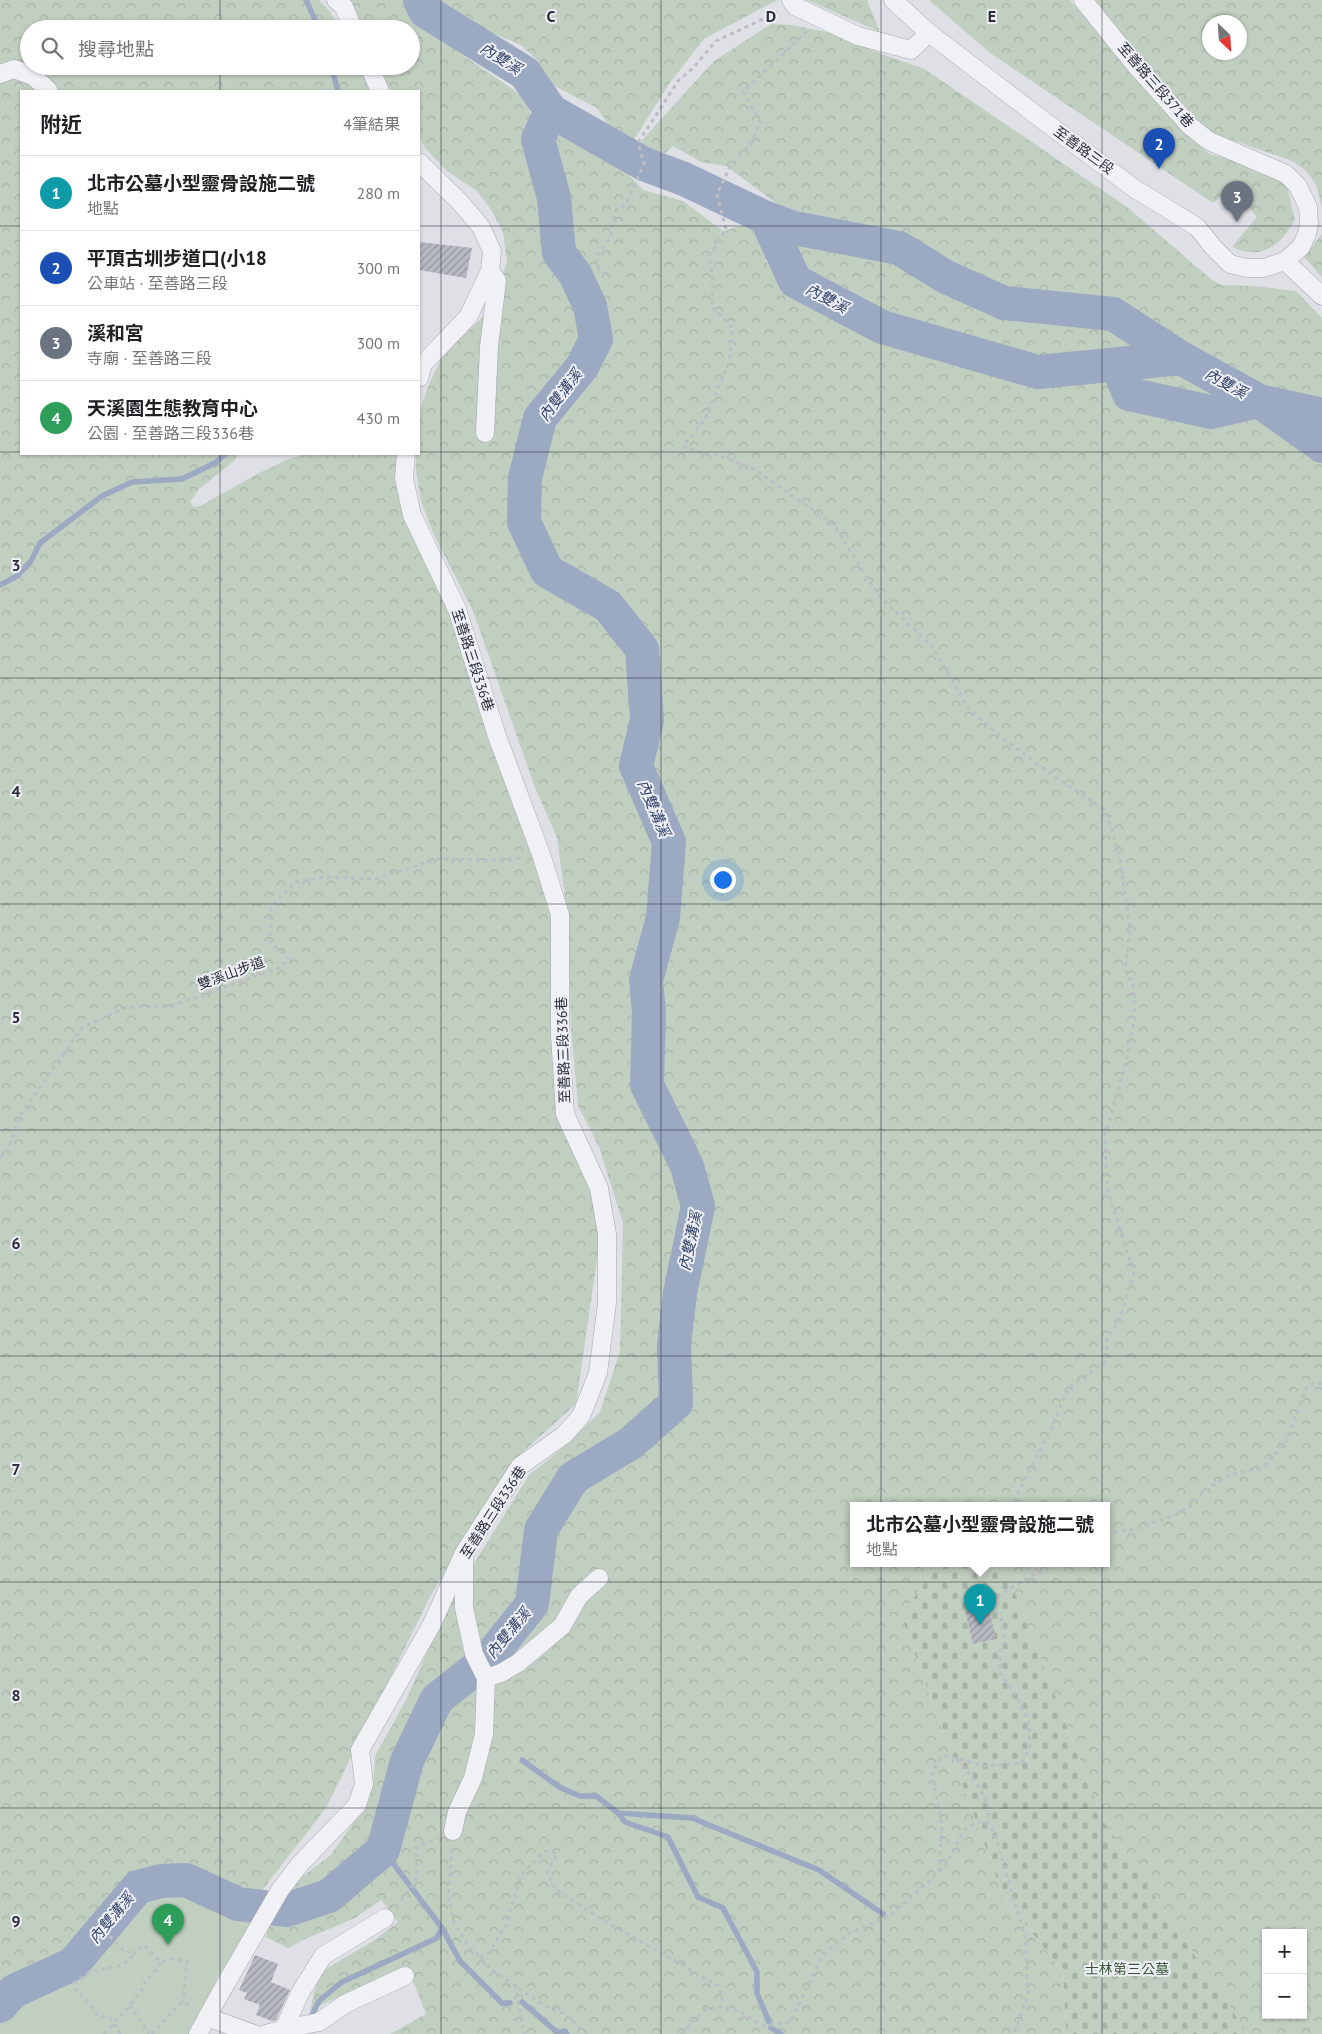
<!DOCTYPE html>
<html lang="zh-TW">
<head>
<meta charset="utf-8">
<style>
	body { margin:0; font-family:"PT Sans","Noto Sans TC",sans-serif; background:#f6f6f6; color:#202124 }
	.controls { position:absolute; right:15px; bottom:15px; display:grid; overflow:hidden; border-radius:0px; box-shadow:0 1px 4px #0004 }
	.controls button { width:45px; height:45px; display:grid; place-items:center; padding:0; border:0; border-bottom:1px solid #e0e0e0; background:#fff; color:#202124; font:25px sans-serif }
	.compass { position:absolute; left:1202px; top:15px; width:45px; height:45px; border-radius:50%; background:#fff; box-shadow:0 1px 4px #0004; rotate:155deg }
	.you { position:absolute; left:722px; top:879px; width:18px; height:18px; margin:-12px; border:4px solid #fff; border-radius:50%; background:#1a73e8; box-shadow:0 0 0 8px #1a73e833 }
	.badge { display:grid; place-items:center; width:32px; height:32px; border-radius:50%; background:#1a73e8; color:#fff; font-size:16px; font-weight:700 }
	.pin { position:absolute; translate:-50% -41px; filter:drop-shadow(0 1px 2px #0008) }
	.pin::after { content:''; position:absolute; top:26px; width:18px; height:15px; background:inherit; clip-path:polygon(0 0,100% 0,50% 100%) }
	.popup { position:absolute; left:850px; top:1502px; width:260px; height:65px; box-sizing:border-box; display:grid; place-content:center; border-radius:0px; background:#fff; filter:drop-shadow(0 1px 4px #0005); font-size:16px; white-space:nowrap; color:#757577 }
	.popup b { font-size:19px; color:#202124 }
	.popup::after { content:''; position:absolute; left:50%; top:100%; margin-left:-10px; border:10px solid transparent; border-top-color:#fff }
	.list { margin:0; padding:0; list-style:none }
	h2 { display:flex; justify-content:space-between; align-items:center; height:65px; margin:0; padding:0 20px; font-size:21px }
	h2 small { font-size:16px; font-weight:400; color:#757577 }
	.list li { display:grid; grid-template-columns:32px 1fr auto; gap:15px; align-items:center; box-sizing:border-box; height:75px; padding:0 20px; border-top:1px solid #e0e0e0 }
	.list b { display:block; font-size:19px; white-space:nowrap }
	.list p { margin:0; font-size:16px; white-space:nowrap; color:#757577 }
	.list em { font-size:16px; font-style:normal; color:#757577 }
	.icon { flex:none; width:28px; height:28px; fill:none; stroke:currentColor; stroke-width:2; stroke-linecap:round; stroke-linejoin:round }
	.map { position:relative; flex:none; width:1322px; height:2034px; overflow:hidden }
	.search { position:absolute; background:#fff; box-shadow:0 1px 4px #0004; left:20px; top:20px; width:400px; height:55px; display:flex; align-items:center; gap:12px; box-sizing:border-box; padding:0 18px; border-radius:28px; color:#757577; font-size:19px }
	.panel { position:absolute; background:#fff; box-shadow:0 1px 4px #0004; left:20px; top:90px; width:400px; height:365px; border-radius:0px }
	.map>svg:first-child { display:block }
</style>
</head>
<body>
<div class="map">
<svg width="1322" height="2034" viewBox="0 0 1322 2034">
	<defs>
		<pattern id="forest-crowns" width="20" height="18" patternUnits="userSpaceOnUse" patternTransform="scale(1.25)"><rect width="20" height="18" fill="#c1cfc0"/><path d="M2 6a3 3 0 1 1 6 0M12 15a3 3 0 1 1 6 0" fill="none" stroke="#a6b2a6"/></pattern>
		<pattern id="cemetery-stones" width="16" height="16" patternUnits="userSpaceOnUse" patternTransform="scale(1.25)"><rect width="16" height="16" fill="#c1cfc0"/><path d="M2 7V4a2 2 0 0 1 4 0v3zM10 15v-3a2 2 0 0 1 4 0v3z" fill="#a6b2a6"/></pattern>
		<pattern id="building-hatch" width="6" height="6" patternUnits="userSpaceOnUse" patternTransform="scale(1.25)"><rect width="6" height="6" fill="#b6b9c2"/><path d="M-1 1l2-2M0 6l6-6M5 7l2-2" fill="none" stroke="#94979f"/></pattern>
	</defs>
	<rect width="100%" height="100%" fill="#dee0e6"/>
	<!-- forest -->
	<g fill="url(#forest-crowns)" fill-rule="evenodd">
		<path d="M0,0H319L331,13L340,29H29V66H360L372,91H21V454H238L234,461L199,489L190,502L194,507L200,506L259,473L288,459L308,454H398L399,499L410,525L451,611L552,918V1026L556,1114L590,1188L601,1232L576,1404L515,1459L431,1595L326,1808L212,1955L0,2034Z"/>
		<path d="M349,0H777L704,39L669,84L635,138L628,145L618,139L597,108L547,82L538,61L521,45L468,23L461,54L524,97L533,121L603,159L619,164L643,190L683,201L723,231L748,224L769,254L766,261L781,284C788,287 791,285 795,279L793,267V236L786,216L772,200L726,166L701,162L673,146L656,161L640,151L639,146L643,139L714,61L771,24L791,25L831,33L887,56L923,68L1127,207L1212,280L1222,285L1252,286L1296,291L1322,318V2034H1248L1103,1820L1006,1570L989,1564H1106V1506H854V1564H937L901,1616L1004,1898L1063,1971L1066,2034H390L426,2014L407,1966L310,2010L319,1973L373,1941L398,1922L381,1900L355,1918L303,1940L288,1948L266,1937L268,1924L291,1885L331,1855L353,1823L373,1787L375,1756L406,1700L447,1607L529,1475L559,1451L600,1412L620,1351L623,1223L599,1147L578,1106L571,1029L568,919L557,838L534,785L473,611L433,533L421,501L416,470V454H419V413L429,384L443,354L482,318L497,291L507,262L503,232L492,211L477,191L447,171L425,148L419,137V91H391L378,66H411V29H361ZM1266,1933H1303V2015H1266Z"/>
		<path d="M807,0H867L880,32Z"/>
		<path d="M929,0H1070L1191,139L1210,154L1243,163L1278,177L1287,186L1295,220C1280,246 1262,261 1232,247L1257,217L1232,188L1213,203L990,53Z"/>
		<path d="M1093,0H1322V208L1316,184L1305,170L1292,161L1215,134L1194,122ZM1210,22H1240V52H1210Z"/>
		<path d="M1322,223V277L1304,257L1322,234Z"/>
	</g>
	<!-- cemetery -->
	<path fill="url(#cemetery-stones)" d="M937,1564H989L1006,1570L1103,1820L1248,2034H1066L1063,1971L1004,1898L901,1616Z"/>
	<!-- green -->
	<path fill="#c1cfc0" d="M169,1888L202,1897L236,1912L259,1910L215,1982L191,2034H0V2009L69,1977L145,1893Z"/>
	<g fill="none" stroke-linecap="round" stroke-linejoin="round">
		<!-- stream -->
		<g stroke="#9ca9c3" stroke-width="5.5">
			<path d="M306,0L319,29"/>
			<path d="M331,66L338,91"/>
			<path d="M0,585L17,576L31,561L40,543L102,496L132,482L182,479L215,463L225,454"/>
			<path d="M489,1658L492,1666"/>
			<path d="M522,1760L559,1787L580,1796H596L618,1813L692,1818L819,1870L883,1914"/>
			<path d="M618,1813L625,1822L668,1837L698,1897L723,1908L757,1972V1993L769,2022"/>
			<path d="M442,1928L460,1961L502,2003H510"/>
			<path d="M522,2002L558,2033L565,2031L567,2034"/>
			<path d="M311,2017L319,2001L342,1982L437,1938L442,1928L383,1850"/>
			<path d="M771,2028L781,2034"/>
		</g>
		<!-- river -->
		<g stroke="#9ca9c3" stroke-width="34">
			<path d="M420,0L425,11L525,73L551,111L644,164L684,179L766,218L795,281L882,327L1038,372L1181,358L1259,401L1322,415"/>
			<path d="M766,218L794,228L899,248L946,277L1004,303L1113,314L1181,358"/>
			<path d="M1118,366L1129,394L1211,412L1259,401L1322,446"/>
			<path d="M0,2006L14,1991L73,1964L138,1887L161,1881L186,1880L238,1904L286,1910L329,1896L383,1850L407,1761L437,1699L489,1658L532,1604L541,1530L573,1478L631,1443L676,1403L674,1345L680,1293L698,1206L687,1166L647,1085L649,1012L646,980L663,918L669,842L636,766L647,720L642,649L608,606L547,571L524,522L525,478L540,418L582,367L596,339L590,306L575,274L559,253L554,198L538,139L551,111"/>
		</g>
	</g>
	<!-- building -->
	<g fill="url(#building-hatch)">
		<path d="M419,242L472,248L466,278L419,270Z"/>
		<path d="M988,1605L996,1639L973,1644L965,1610Z"/>
		<path d="M255,1955L278,1964L271,1982L290,1990L276,2020L272,2021L256,2015L260,2005L244,1999L247,1993L239,1990Z"/>
	</g>
	<g fill="none" stroke-linecap="round" stroke-linejoin="round">
		<defs>
			<g id="minor">
				<path d="M336,0L344,7L353,29"/>
				<path d="M791,0L795,6L858,36L911,50L929,33"/>
				<path d="M893,0L929,33L1040,118L1135,189L1197,227L1213,247L1230,264L1247,268H1264L1285,261L1301,247L1307,234L1309,224L1308,207L1298,186L1286,174L1209,141L1190,126L1137,67L1083,0"/>
				<path d="M369,66L380,91"/>
				<path d="M0,74L14,69L33,76L49,91"/>
				<path d="M419,162L460,202L481,227L492,251L490,271L468,317L423,364L419,378"/>
				<path d="M1285,261L1322,296"/>
				<path d="M485,433L489,347L497,281L490,271"/>
				<path d="M486,1678L501,1673L518,1663L562,1626L579,1596L599,1578"/>
				<path d="M453,1831L457,1812L473,1778L484,1734L486,1678L474,1654L464,1608V1558"/>
				<path d="M207,2017L254,2034"/>
				<path d="M284,2029L319,2022L345,2004L405,1976"/>
				<path d="M198,2034L221,1992L280,1890L300,1864L357,1805L364,1784L360,1750L432,1624L464,1553L520,1466L564,1435L581,1416L598,1373L607,1303V1234L599,1188L565,1114L560,1035V915L542,857L497,736L457,609L412,515L404,478L406,454"/>
				<path d="M266,2034L284,2029L300,1993L323,1956L385,1918"/>
			</g>
		</defs>
		<!-- minor casing -->
		<use href="#minor" stroke="#a4a7af" stroke-width="19"/>
		<!-- path -->
		<g stroke="#bcbec5" stroke-width="3" stroke-dasharray="4 4" stroke-linecap="butt">
			<path d="M807,31L743,92L760,122L752,142L730,167L717,194L726,230L709,256L713,277L712,307L733,328L729,362L705,419L683,446L702,454L718,455L754,469L834,525L878,595L932,646L968,708L1001,737L1054,776L1106,811L1119,853L1130,930L1125,970L1133,985L1135,1016L1125,1067L1105,1135L1107,1188L1134,1274L1119,1320L1107,1339V1361L1068,1388L1051,1429L1011,1506"/>
			<path d="M607,274L599,269L596,257L610,238L616,210L626,204L644,164L638,143L678,81L693,68L716,41L778,12"/>
			<path d="M0,1157L7,1152L21,1114L82,1028L126,1007L171,1006L279,968L289,959L270,942L271,907L295,882L325,877L375,879L438,859L493,860L524,858"/>
			<path d="M1106,1534L1110,1532L1132,1530L1176,1515L1192,1505L1203,1491L1230,1475L1262,1467L1285,1444L1307,1386L1322,1383"/>
			<path d="M1003,1564L1042,1570"/>
			<path d="M957,1759L977,1783L989,1808L987,1823"/>
			<path d="M452,1849L448,1895L454,1923L470,1948L495,1972L545,2006L567,2015L587,2034"/>
			<path d="M939,1871L942,1827L932,1772L940,1759L946,1756L985,1766L1022,1763L1030,1746L1029,1722L1016,1695L1001,1674L999,1652L1005,1641L1001,1618L990,1603C1009,1587 1035,1573 1059,1564"/>
			<path d="M395,1906C404,1897 417,1885 417,1871C417,1862 415,1857 417,1847L439,1837"/>
			<path d="M110,1936L125,1953L131,1951L134,1954L144,1945L161,1962L171,1959L187,1961L183,2001"/>
			<path d="M480,1958L491,1950L506,1925L521,1875L545,1851L557,1853L547,1873L556,1890L603,1920L719,1986L723,2006"/>
			<path d="M515,1985L524,2034"/>
			<path d="M130,2005L149,2034"/>
			<path d="M104,2034L130,2005L143,1988L145,1981L154,1973L161,1962"/>
			<path d="M120,2034L110,2018L98,2016L93,2008L74,1988V1983L91,1971L123,1965L134,1954"/>
			<path d="M152,2034L183,2001L193,2008"/>
			<path d="M681,2034L704,2010L723,2006L739,2011L764,2026L790,2022L823,1955L848,1934L891,1915L939,1872L950,1857L961,1835L967,1828L977,1822L987,1823L994,1832L1025,1936L1028,1995L1014,2034"/>
		</g>
		<!-- minor -->
		<use href="#minor" stroke="#f0f1f5" stroke-width="18"/>
	</g>
	<!-- grid -->
	<path fill="none" stroke="#292d3b" stroke-width="1" stroke-opacity="0.55" d="M220,0V29M441,0V2034M661,0V2034M881,0V2034M1102,0V2034M220,66V91M0,226H21M419,226H1322M0,452H21M419,452H1322M220,454V2034M0,678H1322M0,904H1322M0,1130H1322M0,1356H1322M0,1582H1322M0,1808H1322"/>
	<g text-anchor="middle" dominant-baseline="central" stroke-width="4" stroke-linejoin="round" paint-order="stroke">
		<!-- street labels -->
		<g font-size="14" fill="#292d3b" stroke="#edeff4">
			<text transform="translate(1156 85) rotate(49)">至善路三段371巷</text>
			<text transform="translate(1084 150) rotate(36)">至善路三段</text>
			<text transform="translate(473 660) rotate(72)">至善路三段336巷</text>
			<text transform="translate(231 973) rotate(-20)">雙溪山步道</text>
			<text transform="translate(563 1050) rotate(-92)">至善路三段336巷</text>
			<text transform="translate(493 1512) rotate(-57)">至善路三段336巷</text>
		</g>
		<!-- park labels -->
		<g font-size="14" fill="#385637" stroke="#edeff4">
			<text x="1127" y="1969">士林第三公墓</text>
		</g>
		<!-- water labels -->
		<g font-size="15" font-style="italic" fill="#37466c" stroke="#edeff4">
			<text transform="translate(501 58) rotate(32)">內雙溪</text>
			<text transform="translate(827 298) rotate(28)">內雙溪</text>
			<text transform="translate(1226 383) rotate(29)">內雙溪</text>
			<text transform="translate(560 395) rotate(-53)">內雙溝溪</text>
			<text transform="translate(654 808) rotate(67)">內雙溝溪</text>
			<text transform="translate(690 1241) rotate(-78)">內雙溝溪</text>
			<text transform="translate(508 1633) rotate(-50)">內雙溝溪</text>
			<text transform="translate(111 1918) rotate(-50)">內雙溝溪</text>
		</g>
	</g>
	<g font-size="16" text-anchor="middle" font-weight="bold" fill="#292d3b" stroke="#edeff4" stroke-width="4" stroke-linejoin="round" paint-order="stroke">
		<text x="551" y="22">C</text>
		<text x="771" y="22">D</text>
		<text x="992" y="22">E</text>
		<text x="16" y="571">3</text>
		<text x="16" y="797">4</text>
		<text x="16" y="1023">5</text>
		<text x="16" y="1249">6</text>
		<text x="16" y="1475">7</text>
		<text x="16" y="1701">8</text>
		<text x="16" y="1927">9</text>
	</g>
</svg>
<div class="controls">
<button>+</button>
<button>−</button>
</div>
<svg class="compass" viewBox="-18 -18 36 36"><path d="M0-13l5 13h-10z" fill="#e53935"/><path d="M0 13l5-13h-10z" fill="#757577"/></svg>
<div class="you"></div>
<div class="pin badge" style="left:980px;top:1625px;background:#0f9aa8">1</div>
<div class="popup"><b>北市公墓小型靈骨設施二號</b>地點</div>
<div class="pin badge" style="left:1159px;top:169px;background:#1a4fb4">2</div>
<div class="pin badge" style="left:1237px;top:222px;background:#6b7280">3</div>
<div class="pin badge" style="left:168px;top:1945px;background:#2e9e5b">4</div>
<div class="search"><svg class="icon" aria-label="search" viewBox="0 0 24 24"><circle cx="10" cy="10" r="6"/><path d="M15 15l6 6"/></svg>搜尋地點</div>
<section class="panel">
<h2>附近<small>4筆結果</small></h2>
<ul class="list">
<li><span class="badge" style="background:#0f9aa8">1</span><div><b>北市公墓小型靈骨設施二號</b><p>地點</p></div><em>280 m</em></li>
<li><span class="badge" style="background:#1a4fb4">2</span><div><b>平頂古圳步道口(小18</b><p>公車站 · 至善路三段</p></div><em>300 m</em></li>
<li><span class="badge" style="background:#6b7280">3</span><div><b>溪和宮</b><p>寺廟 · 至善路三段</p></div><em>300 m</em></li>
<li><span class="badge" style="background:#2e9e5b">4</span><div><b>天溪園生態教育中心</b><p>公園 · 至善路三段336巷</p></div><em>430 m</em></li>
</ul>
</section>
</div>
</body>
</html>
